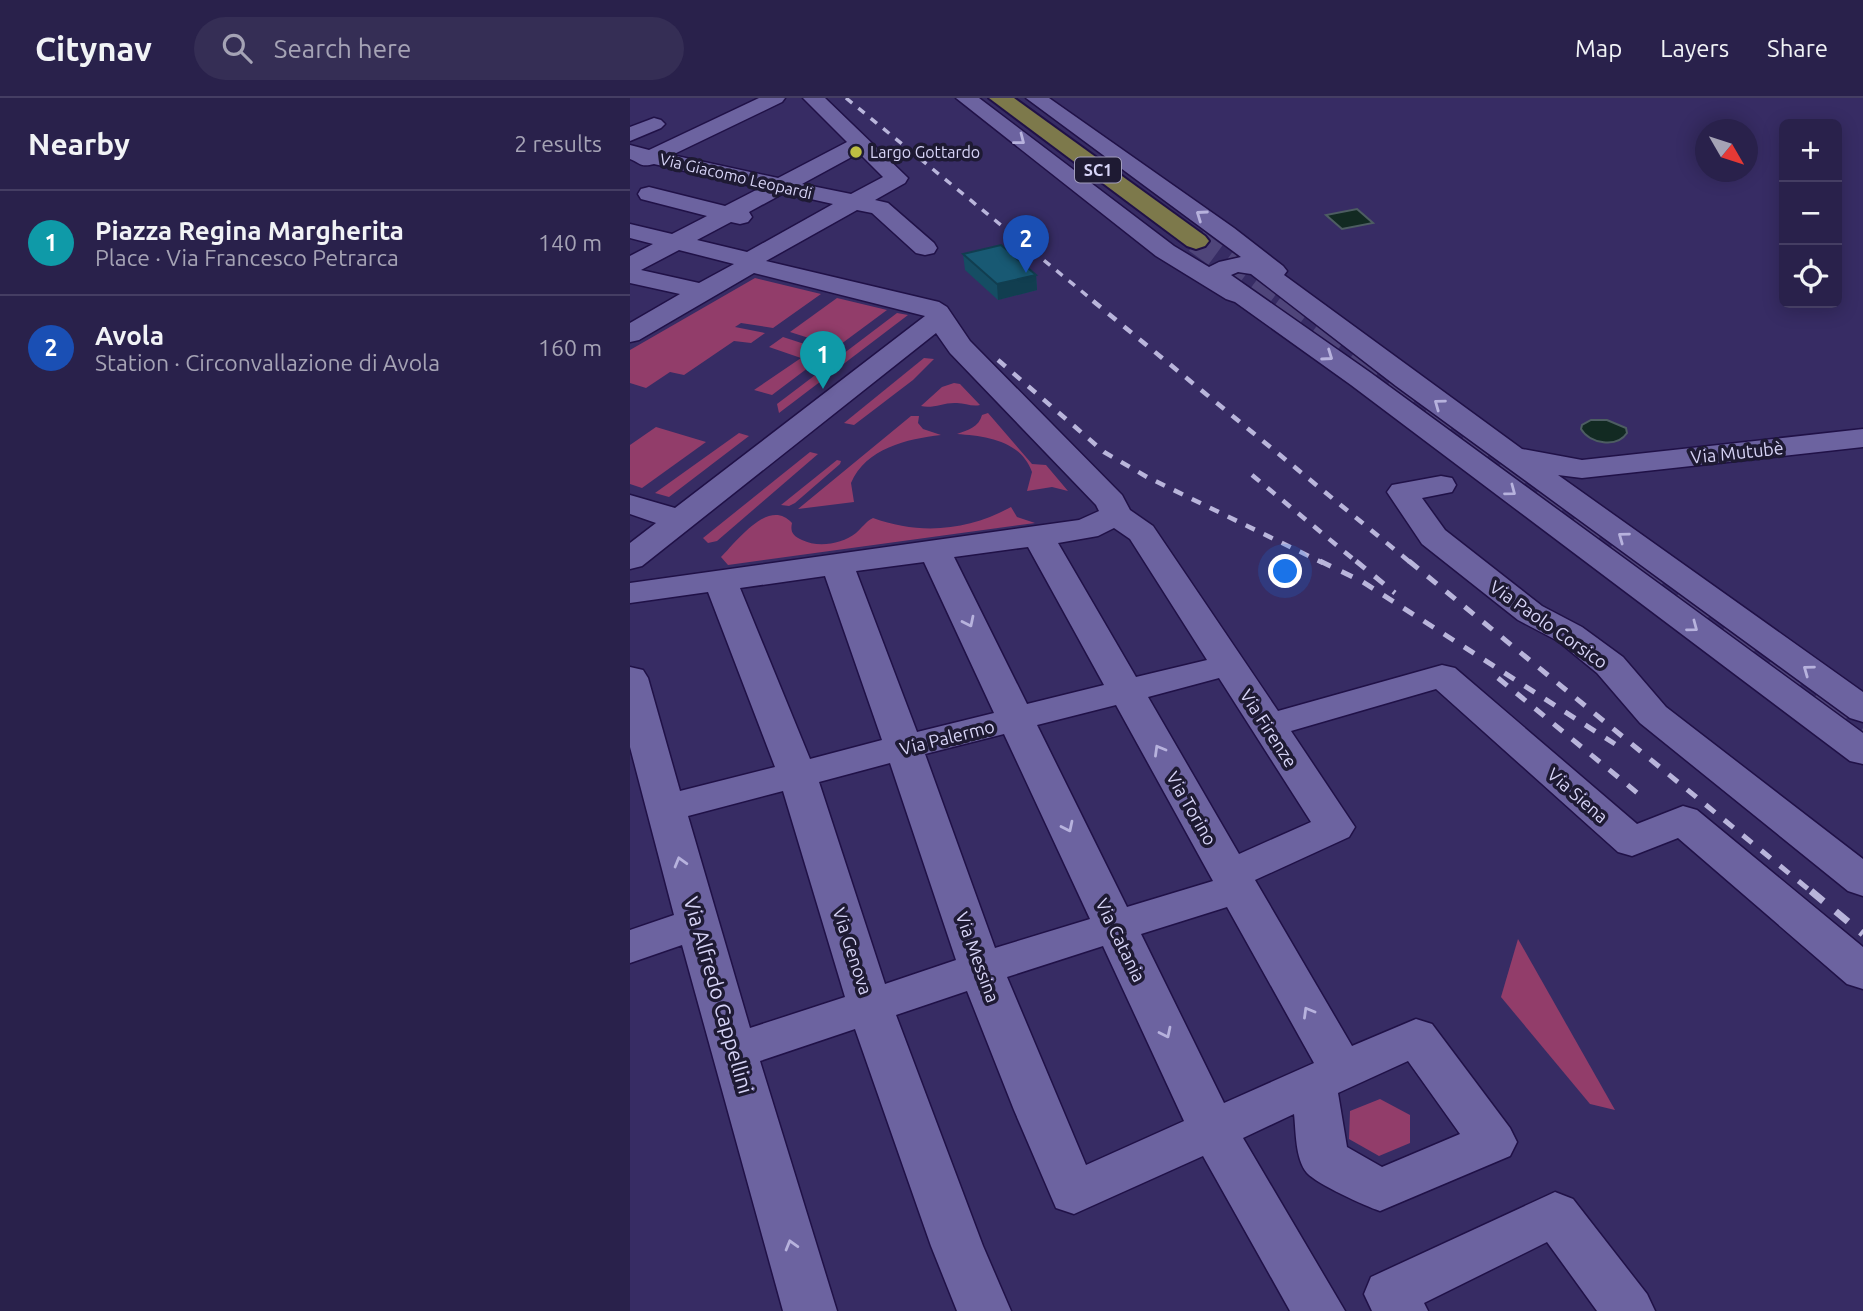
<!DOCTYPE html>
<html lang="en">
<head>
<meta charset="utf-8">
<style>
	body { margin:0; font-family:Ubuntu,sans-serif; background:#352e55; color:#f1f3f6 }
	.controls { position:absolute; right:21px; top:21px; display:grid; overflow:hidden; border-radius:10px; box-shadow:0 4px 18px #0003 }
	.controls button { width:63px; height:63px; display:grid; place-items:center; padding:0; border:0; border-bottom:2px solid #453e63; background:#29214b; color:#f1f3f6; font:35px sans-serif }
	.compass { position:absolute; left:1065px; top:21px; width:63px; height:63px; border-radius:50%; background:#29214b; box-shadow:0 4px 18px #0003; rotate:129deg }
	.you { position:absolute; left:656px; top:474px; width:24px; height:24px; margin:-18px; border:5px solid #fff; border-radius:50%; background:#1a73e8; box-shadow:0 0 0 10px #1a73e833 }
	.badge { display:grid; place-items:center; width:46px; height:46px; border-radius:50%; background:#d93025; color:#fff; font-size:23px; font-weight:700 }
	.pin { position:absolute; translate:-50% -58px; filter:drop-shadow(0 2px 4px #0008) }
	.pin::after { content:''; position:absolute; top:37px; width:24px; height:21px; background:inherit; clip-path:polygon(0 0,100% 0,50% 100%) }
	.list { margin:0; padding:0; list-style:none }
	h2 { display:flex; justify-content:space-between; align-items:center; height:91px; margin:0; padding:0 28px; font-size:30px }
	h2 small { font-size:23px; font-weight:400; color:#a5a3b5 }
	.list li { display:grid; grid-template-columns:46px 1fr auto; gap:21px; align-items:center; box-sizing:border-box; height:105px; padding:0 28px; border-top:2px solid #453e63 }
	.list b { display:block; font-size:26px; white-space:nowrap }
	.list p { margin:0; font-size:23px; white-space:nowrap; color:#a5a3b5 }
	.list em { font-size:23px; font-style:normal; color:#a5a3b5 }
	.icon { flex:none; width:38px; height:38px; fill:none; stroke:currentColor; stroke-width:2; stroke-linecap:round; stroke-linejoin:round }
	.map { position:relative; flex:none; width:1233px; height:1213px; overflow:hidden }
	header { display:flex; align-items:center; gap:42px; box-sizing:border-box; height:98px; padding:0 35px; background:#29214b; border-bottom:2px solid #453e63 }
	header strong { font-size:33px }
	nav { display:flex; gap:38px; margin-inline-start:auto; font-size:24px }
	.search { width:490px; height:63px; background:#352e55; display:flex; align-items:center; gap:18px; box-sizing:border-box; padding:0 24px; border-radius:38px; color:#a5a3b5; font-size:26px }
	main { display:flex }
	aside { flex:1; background:#29214b }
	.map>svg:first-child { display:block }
</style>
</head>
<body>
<header>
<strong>Citynav</strong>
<div class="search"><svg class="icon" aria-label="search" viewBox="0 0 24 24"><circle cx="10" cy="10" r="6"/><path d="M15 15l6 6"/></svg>Search here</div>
<nav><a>Map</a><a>Layers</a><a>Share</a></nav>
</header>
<main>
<aside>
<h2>Nearby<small>2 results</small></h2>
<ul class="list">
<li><span class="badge" style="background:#0f9aa8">1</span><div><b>Piazza Regina Margherita</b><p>Place · Via Francesco Petrarca</p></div><em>140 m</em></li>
<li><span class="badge" style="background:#1a4fb4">2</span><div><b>Avola</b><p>Station · Circonvallazione di Avola</p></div><em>160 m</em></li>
</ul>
</aside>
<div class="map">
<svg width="1233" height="1213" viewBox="0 0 1233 1213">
	<rect width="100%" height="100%" fill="#372c64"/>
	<!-- green -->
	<g fill="#923d6a">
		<path d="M125,180L191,196L143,230L111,225L105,229L135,235L121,245L104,243L54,277L40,274L16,290L0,285V252Z"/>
		<path d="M207,200L257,212L207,249L160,234Z"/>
		<path d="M267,215L278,217L149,315L147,306Z"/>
		<path d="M153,239L199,254L142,297L124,292L171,260L139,249Z"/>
		<path d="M294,260L304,261L283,282L224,327L214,325Z"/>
		<path d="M324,285L330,286L350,307C342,309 335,305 327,305C314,304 303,311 291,308L312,289Z"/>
		<path d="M358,315L402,366L416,367L438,393L422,389L397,393L402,374C391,343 357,338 327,336C338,332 349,329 352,317Z"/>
		<path d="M281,318H289L288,325L293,331L311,337C277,341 236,350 221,385L224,404L168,411Z"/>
		<path d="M26,329L76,344L12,390L0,386V347Z"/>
		<path d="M109,335L119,338L39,399L25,395Z"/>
		<path d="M180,354L188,356L87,443L78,445L73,440Z"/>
		<path d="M207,362L211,363L210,366L165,405L159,408L151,407Z"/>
		<path d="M381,409L387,419L405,425L98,467L91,459C107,443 139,399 162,425C160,434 163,438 172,442C188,450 212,446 226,435C232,430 235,424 243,420C290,437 337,433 381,409Z"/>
		<path d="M888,841L985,1012L960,1006L871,899Z"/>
		<path d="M750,1001L780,1017V1045L749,1058L719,1041L720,1013Z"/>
	</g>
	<!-- water -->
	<g fill="#122a22" stroke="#4d5d62" stroke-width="2">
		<path d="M727,111L743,125L712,131L696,117Z"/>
		<path d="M961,322H977L996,330L997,335C987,350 960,346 951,331L952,327Z"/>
	</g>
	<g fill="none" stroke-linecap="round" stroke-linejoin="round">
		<!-- major-tunnel-far2 -->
		<path stroke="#4f457a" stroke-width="24" stroke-dasharray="24 12" stroke-linecap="butt" d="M566,143L651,205"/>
		<!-- major-tunnel-far1 -->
		<path stroke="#4f457a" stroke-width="31" stroke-dasharray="31 15" stroke-linecap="butt" d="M648,203L1004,465"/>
		<!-- major-tunnel -->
		<path stroke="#4f457a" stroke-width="38" stroke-dasharray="38 19" stroke-linecap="butt" d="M1002,463L1233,633"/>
		<defs>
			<g id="minor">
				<path d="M129,0H155L152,4L42,57L148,80L217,44L173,0H195L278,80L275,85L245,102L258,105L304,145L307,150L304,155L295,157L286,155L242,115L227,112L136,163L309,204L317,209L340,243L492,397L500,412L523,428L648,613L812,567L825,570L1007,726L1053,708L1067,712L1233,849V891L1217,886L1048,740L1002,758L988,754L806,591L661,633L725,729L719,739L625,782L722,948L786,921L802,926L880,1030L887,1044L880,1058L750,1113C735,1108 687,1086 677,1075C665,1061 666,1033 664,1016L613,1040L715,1213H660L573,1058L444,1116L426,1110L384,1012L337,893L266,917L353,1148L381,1213H327L301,1148L225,931L130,963L207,1213H153L52,847L0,865V832L44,817L0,649V569L13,572L18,580L50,693L145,669L78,494L0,505V485L449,422L469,413L466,407L320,255L306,235L12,468L0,471V445L26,425L0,416V397L45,410L295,218L124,175L9,242L0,244V225L50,196L0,185V158L23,146L0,140V126L42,136L77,118L11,101L8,96L11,91L19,89L95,108L130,90L24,66C10,70 9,64 0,61V47L19,52ZM229,55L253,79L221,96L172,86ZM154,95L203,106L117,154L67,142L101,124L110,126L118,124L122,119L119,114ZM49,152L104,166L69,185L11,172ZM484,430L500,441L577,562L506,579L428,445L468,438ZM398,449L474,587L397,606L324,459ZM294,464L364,615L287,634L226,473ZM195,478L252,642L180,661L110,490ZM589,580L681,724L609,756L518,599ZM486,607L583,783L497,809L407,627ZM374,636L460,821L365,850L295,656ZM260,665L326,862L255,886L189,684ZM153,693L215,899L120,930L58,718ZM597,809L684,965L594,1005L511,836ZM473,848L554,1023L456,1067L377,879ZM778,963L830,1036L752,1069L717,1049L708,995Z"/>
				<path d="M326,0H349L544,148L579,169L589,164L611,159L396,0H419L604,130L653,168L657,173L654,177L892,351L952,362L1233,331V349L952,380L928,377L1233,594V624L1220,620L766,288L621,176L608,174L601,177L741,275L1233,635V666L1220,663L721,287L605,204L596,201L526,158Z"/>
				<path d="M24,20L31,22L35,26L31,30L0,43V29Z"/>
				<path d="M811,378L822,380L826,387L822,394L792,400L815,432L912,508L952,529L993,559L1036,609L1233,761V798L1218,793L1010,625L967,575L928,543L888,522L792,446L757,394L762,387Z"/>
				<path d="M925,1094L943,1101L1017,1196L1025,1213H967L917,1144L794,1205L798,1213H742L734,1196L741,1179Z"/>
			</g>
			<path id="major" d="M359,0H384L575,138L579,143L575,148L566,151L557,148Z"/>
		</defs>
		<!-- minor casing -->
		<use href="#minor" stroke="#201147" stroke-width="3"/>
		<!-- major casing -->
		<use href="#major" stroke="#201147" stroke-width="4"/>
		<!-- minor -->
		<use href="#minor" fill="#6c63a0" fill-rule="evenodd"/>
		<!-- major -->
		<use href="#major" fill="#7d794b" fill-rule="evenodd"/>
		<!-- rail-far3 -->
		<path stroke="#b9b5db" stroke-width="3.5" stroke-dasharray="8 8" stroke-linecap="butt" d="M216,0L466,205"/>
		<!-- rail-far2 -->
		<g stroke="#b9b5db" stroke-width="4.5" stroke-dasharray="10 10" stroke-linecap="butt">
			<path d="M463,203L781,465"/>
			<path d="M368,262L474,354L517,379L693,465"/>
			<path d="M622,377L728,465"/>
		</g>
		<!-- rail-far1 -->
		<g stroke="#b9b5db" stroke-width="5" stroke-dasharray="12 12" stroke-linecap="butt">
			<path d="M690,463L733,484L985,646"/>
			<path d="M726,463L765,495"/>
			<path d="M779,463L1183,795"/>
			<path d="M868,580L1011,698"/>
		</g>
		<!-- rail -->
		<path stroke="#b9b5db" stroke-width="7" stroke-dasharray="16 16" stroke-linecap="butt" d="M1181,793L1233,836"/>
	</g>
	<!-- wall -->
	<path fill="#154d63" d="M333,156L406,177L407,192L368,202L335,172Z"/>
	<!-- shaded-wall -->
	<path fill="#113e50" d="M406,177L407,192L368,202L367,186Z"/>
	<!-- building -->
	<path fill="#185973" stroke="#113e50" stroke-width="2" d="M371,147L406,177L367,186L333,156Z"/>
	<!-- one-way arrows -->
	<defs><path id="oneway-chevron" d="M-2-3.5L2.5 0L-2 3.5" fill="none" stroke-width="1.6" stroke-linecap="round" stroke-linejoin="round" transform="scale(1.75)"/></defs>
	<g stroke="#b7b2dd">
		<use href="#oneway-chevron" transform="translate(390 42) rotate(38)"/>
		<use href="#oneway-chevron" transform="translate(571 117) rotate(-145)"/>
		<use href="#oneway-chevron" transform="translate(698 258) rotate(35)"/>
		<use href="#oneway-chevron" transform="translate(809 306) rotate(-144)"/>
		<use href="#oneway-chevron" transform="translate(881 393) rotate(37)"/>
		<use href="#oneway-chevron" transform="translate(993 439) rotate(-144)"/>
		<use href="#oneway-chevron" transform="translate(339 524) rotate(64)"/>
		<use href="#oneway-chevron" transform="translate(1063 529) rotate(37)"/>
		<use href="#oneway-chevron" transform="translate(1178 572) rotate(-144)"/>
		<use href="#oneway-chevron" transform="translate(529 652) rotate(-120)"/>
		<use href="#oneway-chevron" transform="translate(438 729) rotate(64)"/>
		<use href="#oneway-chevron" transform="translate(50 764) rotate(-106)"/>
		<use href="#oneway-chevron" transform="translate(678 914) rotate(-120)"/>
		<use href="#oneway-chevron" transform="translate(536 935) rotate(64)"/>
		<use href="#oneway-chevron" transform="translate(161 1147) rotate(-106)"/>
	</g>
	<!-- markers -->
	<circle fill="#bebe42" stroke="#1e1a33" stroke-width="2.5" cx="226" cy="54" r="7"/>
	<g text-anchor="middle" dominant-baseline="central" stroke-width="7" stroke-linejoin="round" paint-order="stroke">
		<!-- far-poi labels -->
		<g font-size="16" fill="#d7d4f7" stroke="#1e1a33" text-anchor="start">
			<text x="240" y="54">Largo Gottardo</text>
		</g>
		<!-- shield labels -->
		<rect fill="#1e1a33" stroke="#a09cbc" stroke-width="2" x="445" y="59.5" width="46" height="25" rx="5"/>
		<g font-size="16" font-weight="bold" fill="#d7d4f7">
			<text x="468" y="72">SC1</text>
		</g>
		<!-- far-street labels -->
		<g font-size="16" fill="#d7d4f7" stroke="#1e1a33">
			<text transform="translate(106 78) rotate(13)">Via Giacomo Leopardi</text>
		</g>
		<!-- street labels -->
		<g font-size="18" fill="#d7d4f7" stroke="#1e1a33">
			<text transform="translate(1107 354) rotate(-6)">Via Mutubè</text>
			<text transform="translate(919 526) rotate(35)">Via Paolo Corsico</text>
			<text transform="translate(639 630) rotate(57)">Via Firenze</text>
			<text transform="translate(317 639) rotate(-14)">Via Palermo</text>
			<text transform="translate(948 697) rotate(41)">Via Siena</text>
			<text transform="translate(562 710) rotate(60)">Via Torino</text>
			<text transform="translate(491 842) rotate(64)">Via Catania</text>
			<text transform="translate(223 853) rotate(72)">Via Genova</text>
			<text transform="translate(348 859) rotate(70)">Via Messina</text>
		</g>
		<!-- near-street labels -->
		<g font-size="21" fill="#d7d4f7" stroke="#1e1a33">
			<text transform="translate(89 897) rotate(74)">Via Alfredo Cappellini</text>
		</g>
	</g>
</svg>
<div class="controls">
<button>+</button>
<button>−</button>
<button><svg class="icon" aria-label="locate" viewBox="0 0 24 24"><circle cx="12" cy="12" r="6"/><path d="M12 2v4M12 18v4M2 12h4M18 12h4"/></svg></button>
</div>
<svg class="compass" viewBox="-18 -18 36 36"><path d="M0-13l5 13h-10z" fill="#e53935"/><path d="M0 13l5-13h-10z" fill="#a5a3b5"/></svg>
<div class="you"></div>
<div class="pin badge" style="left:193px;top:291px;background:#0f9aa8">1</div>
<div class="pin badge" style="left:396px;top:175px;background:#1a4fb4">2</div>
</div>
</main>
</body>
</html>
